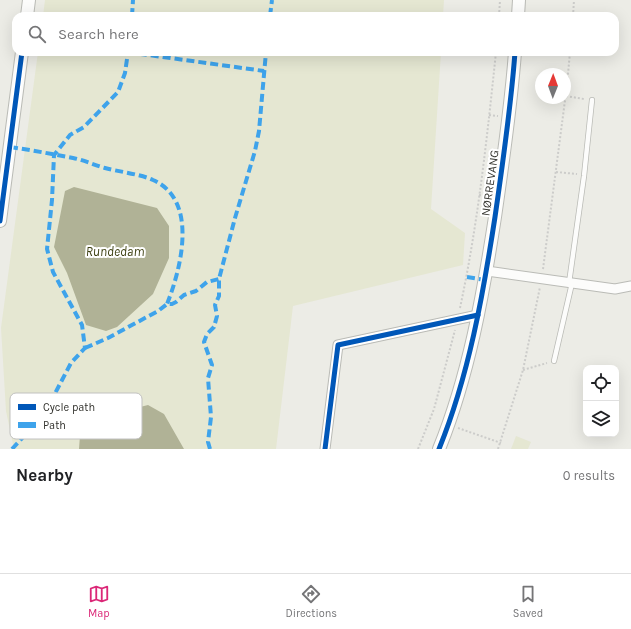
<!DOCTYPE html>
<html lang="en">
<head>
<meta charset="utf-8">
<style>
	body { margin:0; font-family:Karla,sans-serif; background:#f2f2f2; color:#202124 }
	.controls { position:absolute; right:12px; bottom:12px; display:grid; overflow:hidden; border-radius:8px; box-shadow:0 4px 16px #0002 }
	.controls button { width:36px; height:36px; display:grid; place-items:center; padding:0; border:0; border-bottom:1px solid #e0e0e0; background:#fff; color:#202124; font:20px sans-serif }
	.compass { position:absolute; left:535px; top:68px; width:36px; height:36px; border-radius:50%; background:#fff; box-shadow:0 4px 16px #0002; rotate:1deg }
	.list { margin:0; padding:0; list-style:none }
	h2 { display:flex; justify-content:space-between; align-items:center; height:52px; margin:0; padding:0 16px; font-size:17px }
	h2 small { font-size:13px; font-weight:400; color:#757577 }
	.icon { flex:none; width:22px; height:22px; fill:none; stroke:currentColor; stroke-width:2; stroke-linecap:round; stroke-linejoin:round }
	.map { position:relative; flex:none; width:631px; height:449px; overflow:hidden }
	.search { position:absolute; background:#fff; box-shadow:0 4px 16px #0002; left:12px; right:12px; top:12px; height:44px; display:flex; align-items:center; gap:10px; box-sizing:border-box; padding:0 14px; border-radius:12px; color:#757577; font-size:15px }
	.sheet { height:124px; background:#fff }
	nav { display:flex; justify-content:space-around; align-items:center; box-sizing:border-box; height:56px; border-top:1px solid #e0e0e0; background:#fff; font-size:11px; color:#757577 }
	nav a { display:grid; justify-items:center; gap:2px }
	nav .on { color:#db2777 }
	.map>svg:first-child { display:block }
</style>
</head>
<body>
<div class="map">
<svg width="631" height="449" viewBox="0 0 631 449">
	<rect width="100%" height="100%" fill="#ecece6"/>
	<!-- green -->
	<g fill="#e5e7d2">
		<path d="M45,0H444L443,16H43Z"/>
		<path d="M38,52H441L431,209L465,233L463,265L293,306L276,449H14L6,411L1,328Z"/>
		<path d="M516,436L531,442L528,449H511Z"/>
	</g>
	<!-- water -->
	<g fill="#b0b296">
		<path d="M74,187L157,208L169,226V258L153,294L117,327L106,331L86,325L67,273L54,247L65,191Z"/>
		<path d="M93,400L128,410L148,405L164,414L184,449H79L82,408Z"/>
	</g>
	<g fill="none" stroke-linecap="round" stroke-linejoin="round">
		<defs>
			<g id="service">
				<path d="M569,283L584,176L592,100"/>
				<path d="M554,361L572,283"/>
			</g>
			<g id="minor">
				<path d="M487,271L615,289L631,286"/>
				<path d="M325,449L338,345L478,315"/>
			</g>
			<g id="tertiary">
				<path d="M27,16L29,0"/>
				<path d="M518,16L519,0"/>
				<path d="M0,221L22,52"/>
				<path d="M439,449C469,375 483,295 495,217C503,162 511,107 515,52"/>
			</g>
		</defs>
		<!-- service casing -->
		<use href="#service" stroke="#babbb6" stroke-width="6"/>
		<!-- minor casing -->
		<use href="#minor" stroke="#babbb6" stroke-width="11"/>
		<!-- tertiary casing -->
		<use href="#tertiary" stroke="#babbb6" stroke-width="14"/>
		<!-- path -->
		<g stroke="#ccccca" stroke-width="2" stroke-dasharray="2 2" stroke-linecap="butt">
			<path d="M499,16L500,0"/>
			<path d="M573,16L574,0"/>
			<path d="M566,96L584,99"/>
			<path d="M489,115L498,116"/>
			<path d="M556,172L577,174"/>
			<path d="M479,195L488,196"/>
			<path d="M543,269L567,85L570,52"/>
			<path d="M460,308C478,224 487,138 496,52"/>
			<path d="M523,370L547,363"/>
			<path d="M458,428L501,443"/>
			<path d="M418,449L434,409L455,330"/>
			<path d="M498,449L523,370L540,287"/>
		</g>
		<!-- service -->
		<use href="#service" stroke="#fcfcfb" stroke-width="4.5"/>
		<!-- minor -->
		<use href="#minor" stroke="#fcfcfb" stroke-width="9"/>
		<!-- tertiary -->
		<use href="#tertiary" stroke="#fcfcfb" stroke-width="12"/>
		<!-- quiet -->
		<g stroke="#3ea3eb" stroke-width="4" stroke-dasharray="8 4" stroke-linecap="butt">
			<path d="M132,16L133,0"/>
			<path d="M270,16L272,0"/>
			<path d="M127,52L264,71"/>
			<path d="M10,147C31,150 52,154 73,158C84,160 94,165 105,168C120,172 140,174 153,180C199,200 181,269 167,304"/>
			<path d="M467,277L485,280"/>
			<path d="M85,348L108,338L158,311L167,304H172L176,302L184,295L196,291L207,282L219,279"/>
			<path d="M12,449L27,433L51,401L71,363L85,348L82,325L53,272L47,249L52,200L54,155L70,135L84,127L118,92L125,73L128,52"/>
			<path d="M210,449L208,442L211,417L208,378L212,365L204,342L207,334L214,327L217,316L215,305L219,296V279L235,218L255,151L259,131L266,52"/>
		</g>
		<defs>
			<g id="cycleway">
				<path d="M0,221L22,52"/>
				<path d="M325,449L338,345L478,315"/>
				<path d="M439,449C469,375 483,295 495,217C503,162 511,107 515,52"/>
			</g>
		</defs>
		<!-- cycleway casing -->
		<use href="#cycleway" stroke="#fff" stroke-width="8"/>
		<!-- cycleway -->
		<use href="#cycleway" stroke="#0057b8" stroke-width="5"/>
	</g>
	<g text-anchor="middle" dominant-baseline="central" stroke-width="4" stroke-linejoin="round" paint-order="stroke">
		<!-- street labels -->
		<g font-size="12" fill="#31312c" stroke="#fff">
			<text transform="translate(490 183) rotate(-82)">NØRREVANG</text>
		</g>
		<!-- water labels -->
		<g font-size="13" font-style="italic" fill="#3c3f10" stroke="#fff">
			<text x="115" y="251">Rundedam</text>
		</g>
	</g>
	<!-- legend -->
	<rect x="10" y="393" width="132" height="46" rx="6" fill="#fff" stroke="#c1c1c0" stroke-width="1"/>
	<rect x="18" y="404" width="18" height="6" fill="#0057b8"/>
	<rect x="18" y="422" width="18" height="6" fill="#3ea3eb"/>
	<g font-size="11" fill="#31312c">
		<text x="43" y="411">Cycle path</text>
		<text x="43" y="429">Path</text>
	</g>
</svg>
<div class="controls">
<button><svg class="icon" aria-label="locate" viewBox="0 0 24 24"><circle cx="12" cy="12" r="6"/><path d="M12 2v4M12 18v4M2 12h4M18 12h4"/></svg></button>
<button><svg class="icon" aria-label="layers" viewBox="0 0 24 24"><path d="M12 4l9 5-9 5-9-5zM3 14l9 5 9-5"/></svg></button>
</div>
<svg class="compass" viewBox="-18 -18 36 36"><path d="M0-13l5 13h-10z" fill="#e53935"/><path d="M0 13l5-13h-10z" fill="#757577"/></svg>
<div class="search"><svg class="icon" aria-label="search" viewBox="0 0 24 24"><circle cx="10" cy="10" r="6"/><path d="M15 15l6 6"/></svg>Search here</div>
</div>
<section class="sheet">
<h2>Nearby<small>0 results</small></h2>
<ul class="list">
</ul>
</section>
<nav>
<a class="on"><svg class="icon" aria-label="map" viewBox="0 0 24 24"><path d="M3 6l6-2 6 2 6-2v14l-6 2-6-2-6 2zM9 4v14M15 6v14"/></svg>Map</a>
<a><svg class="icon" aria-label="directions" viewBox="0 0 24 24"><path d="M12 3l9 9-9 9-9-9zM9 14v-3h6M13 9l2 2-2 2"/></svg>Directions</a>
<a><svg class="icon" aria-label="saved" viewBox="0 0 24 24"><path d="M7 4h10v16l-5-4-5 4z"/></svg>Saved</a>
</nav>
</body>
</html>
